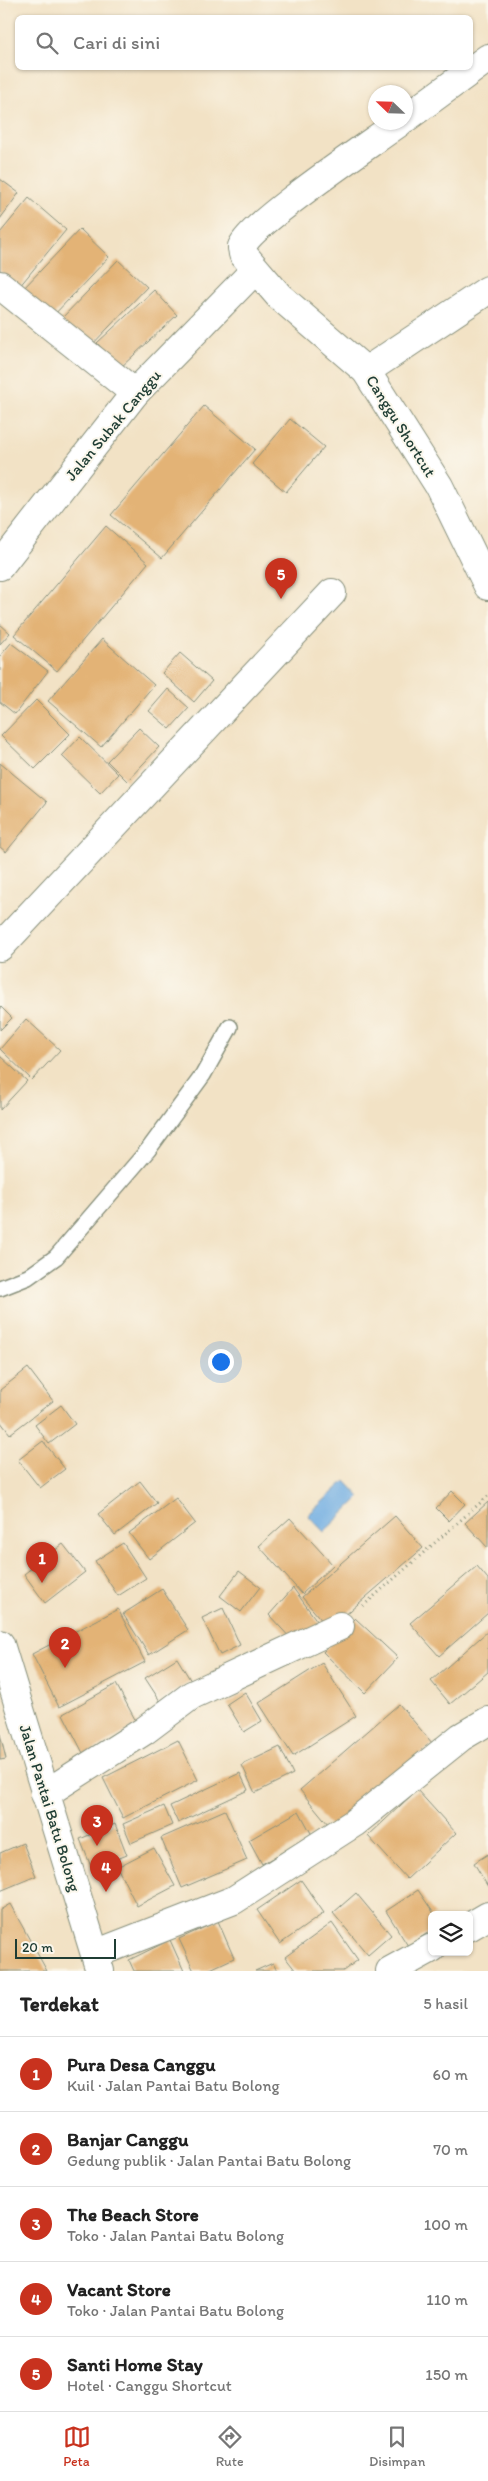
<!DOCTYPE html>
<html lang="id">
<head>
<meta charset="utf-8">
<style>
	body { margin:0; font-family:Itim,sans-serif; background:#f6f6f6; color:#222 }
	.controls { position:absolute; right:15px; bottom:15px; display:grid; overflow:hidden; border-radius:8px; box-shadow:0 1px 4px #0004 }
	.controls button { width:45px; height:45px; display:grid; place-items:center; padding:0; border:0; border-bottom:1px solid #e0e0e0; background:#fff; color:#222; font:25px sans-serif }
	.compass { position:absolute; left:368px; top:85px; width:45px; height:45px; border-radius:50%; background:#fff; box-shadow:0 1px 4px #0004; rotate:293deg }
	.scale { position:absolute; left:15px; bottom:12px; width:101px; box-sizing:border-box; padding-left:5px; border:2px solid #1f3d34; border-top:0; font-size:14px; line-height:18px; white-space:nowrap; color:#1f3d34; -webkit-text-stroke:4px #fbf7ec; paint-order:stroke }
	.you { position:absolute; left:220px; top:1361px; width:18px; height:18px; margin:-12px; border:4px solid #fff; border-radius:50%; background:#1a73e8; box-shadow:0 0 0 8px #1a73e833 }
	.badge { display:grid; place-items:center; width:32px; height:32px; border-radius:50%; background:#c8321e; color:#fff; font-size:16px; font-weight:700 }
	.pin { position:absolute; translate:-50% -41px; filter:drop-shadow(0 1px 2px #0008) }
	.pin::after { content:''; position:absolute; top:26px; width:18px; height:15px; background:inherit; clip-path:polygon(0 0,100% 0,50% 100%) }
	.list { margin:0; padding:0; list-style:none }
	h2 { display:flex; justify-content:space-between; align-items:center; height:65px; margin:0; padding:0 20px; font-size:21px }
	h2 small { font-size:16px; font-weight:400; color:#767676 }
	.list li { display:grid; grid-template-columns:32px 1fr auto; gap:15px; align-items:center; box-sizing:border-box; height:75px; padding:0 20px; border-top:1px solid #e0e0e0 }
	.list b { display:block; font-size:19px; white-space:nowrap }
	.list p { margin:0; font-size:16px; white-space:nowrap; color:#767676 }
	.list em { font-size:16px; font-style:normal; color:#767676 }
	.icon { flex:none; width:28px; height:28px; fill:none; stroke:currentColor; stroke-width:2; stroke-linecap:round; stroke-linejoin:round }
	.map { position:relative; flex:none; width:488px; height:1971px; overflow:hidden }
	.search { position:absolute; background:#fff; box-shadow:0 1px 4px #0004; left:15px; right:15px; top:15px; height:55px; display:flex; align-items:center; gap:12px; box-sizing:border-box; padding:0 18px; border-radius:8px; color:#767676; font-size:19px }
	.sheet { height:440px; background:#fff }
	nav { display:flex; justify-content:space-around; align-items:center; box-sizing:border-box; height:70px; border-top:1px solid #e0e0e0; background:#fff; font-size:14px; color:#767676 }
	nav a { display:grid; justify-items:center; gap:2px }
	nav .on { color:#c8321e }
	.map>svg:first-child { display:block }
</style>
</head>
<body>
<div class="map">
<svg width="488" height="1971" viewBox="0 0 488 1971">
	<rect width="100%" height="100%" fill="#fbf7ec"/>
	<filter id="ink" filterUnits="userSpaceOnUse"><feTurbulence type="fractalNoise" baseFrequency=".02" numOctaves="2"/><feDisplacementMap in="SourceGraphic" scale="10" xChannelSelector="R" yChannelSelector="G"/><feConvolveMatrix kernelMatrix="1 2 1 2 8 2 1 2 1" color-interpolation-filters="sRGB"/></filter>
	<filter id="wash" filterUnits="userSpaceOnUse"><feTurbulence type="fractalNoise" baseFrequency=".0096" numOctaves="4" result="noise"/><feDisplacementMap in="SourceGraphic" scale="20" xChannelSelector="R" yChannelSelector="G"/><feGaussianBlur stdDeviation="1.12" result="paint"/><feColorMatrix in="noise" values="0 0 0 0 0 0 0 0 0 0 0 0 0 0 0 0 0 1.4 0 .05"/><feComposite in="paint" operator="in"/></filter>
	<g filter="url(#wash)">
		<rect width="100%" height="100%" fill="#f2e2c5"/>
		<!-- water -->
		<path fill="#6eace1" stroke="#46748a" d="M345,1481L360,1497L324,1532L308,1515Z"/>
		<g id="blocks">
			<!-- building -->
			<g fill="#e3b376">
				<path d="M0,179L19,193L0,219Z"/>
				<path d="M29,198L66,230L19,287L0,271V233Z"/>
				<path d="M80,229L109,257L51,318L22,290Z"/>
				<path d="M118,260L147,287L89,348L60,320Z"/>
				<path d="M154,290L177,315L120,368L97,343Z"/>
				<path d="M204,406L255,449L162,558L111,515Z"/>
				<path d="M290,419L324,447L286,492L252,464Z"/>
				<path d="M106,526L148,563L57,671L14,635Z"/>
				<path d="M0,624L10,633L0,644Z"/>
				<path d="M102,639L154,685L101,747L48,701Z"/>
				<path d="M11,643L48,671L15,714L0,702V656Z"/>
				<path d="M180,653L212,681L194,702L162,673Z"/>
				<path d="M168,689L189,708L170,729L149,711Z"/>
				<path d="M36,700L70,734L35,769L1,736Z"/>
				<path d="M139,728L159,747L127,781L107,761Z"/>
				<path d="M80,737L118,774L100,793L62,756Z"/>
				<path d="M0,763L47,802L6,852L0,847Z"/>
				<path d="M0,1006L12,1018L0,1030Z"/>
				<path d="M26,1019L60,1050L32,1080L0,1049Z"/>
				<path d="M0,1056L27,1081L0,1110Z"/>
				<path d="M28,1368L53,1401L10,1434L0,1421V1390Z"/>
				<path d="M61,1405L75,1424L49,1444L35,1425Z"/>
				<path d="M43,1441L65,1469L40,1488L18,1460Z"/>
				<path d="M140,1481L157,1503L115,1535L98,1514Z"/>
				<path d="M452,1491L465,1504L449,1521L436,1508Z"/>
				<path d="M176,1498L195,1523L149,1559L129,1533Z"/>
				<path d="M488,1502V1548L465,1523Z"/>
				<path d="M395,1516L423,1548L329,1629L302,1597Z"/>
				<path d="M290,1518L333,1565L302,1594L259,1546Z"/>
				<path d="M123,1543L146,1578L118,1596L95,1561Z"/>
				<path d="M63,1544L85,1572L45,1603L24,1574Z"/>
				<path d="M477,1566L488,1579V1613L439,1656L410,1623Z"/>
				<path d="M239,1571L260,1587L241,1612L220,1596Z"/>
				<path d="M293,1588L323,1629L293,1641L269,1615Z"/>
				<path d="M162,1589L188,1630L149,1655L123,1614Z"/>
				<path d="M223,1608L240,1645L220,1655L202,1618Z"/>
				<path d="M118,1609L145,1662L59,1707L32,1654Z"/>
				<path d="M355,1618L398,1658L365,1693L323,1652Z"/>
				<path d="M488,1631V1672L450,1704L431,1681Z"/>
				<path d="M177,1658L191,1681L160,1701L145,1678Z"/>
				<path d="M322,1663L356,1716L293,1756L259,1703Z"/>
				<path d="M116,1684L138,1725L84,1755L63,1714Z"/>
				<path d="M245,1692L262,1721L244,1732L227,1704Z"/>
				<path d="M399,1704L433,1744L333,1830L300,1790Z"/>
				<path d="M0,1734L6,1759L0,1760Z"/>
				<path d="M178,1740L198,1780L123,1818L103,1778Z"/>
				<path d="M280,1747L293,1774L255,1793L242,1765Z"/>
				<path d="M240,1773L248,1790L178,1823L170,1806Z"/>
				<path d="M417,1790L456,1833L407,1879L368,1836Z"/>
				<path d="M164,1806L172,1825L131,1843L123,1824Z"/>
				<path d="M225,1810L247,1860L182,1888L161,1838Z"/>
				<path d="M299,1811L312,1835L262,1864L249,1840Z"/>
				<path d="M115,1824L127,1855L92,1869L80,1839Z"/>
				<path d="M23,1843L36,1876L0,1891V1853Z"/>
				<path d="M154,1848L175,1886L137,1906L117,1867Z"/>
				<path d="M488,1854V1887L474,1863Z"/>
				<path d="M301,1880L324,1913L280,1944L257,1910Z"/>
				<path d="M418,1890L435,1915H432V1930L408,1946L386,1911Z"/>
				<path d="M356,1893L391,1935L368,1955L333,1913Z"/>
				<path d="M10,1904L47,1971H0V1910Z"/>
				<path d="M218,1921L234,1958L206,1971H194L179,1939Z"/>
				<path d="M332,1923L358,1960L343,1971H296L285,1957Z"/>
				<path d="M170,1940L184,1971H134L129,1960Z"/>
				<path d="M273,1963L277,1971H255Z"/>
			</g>
		</g>
	</g>
	<g filter="url(#ink)">
		<use href="#blocks" fill-opacity="0" stroke="#88907c" stroke-width="1"/>
		<g fill="none" stroke-linecap="round" stroke-linejoin="round">
			<defs>
				<path id="service" d="M0,1288L28,1277L56,1257L148,1150L203,1075L230,1027"/>
				<g id="minor">
					<path d="M406,118L488,58"/>
					<path d="M242,247C249,225 373,142 400,122"/>
					<path d="M0,285L135,393"/>
					<path d="M366,371L488,290"/>
					<path d="M0,566L135,393L255,270"/>
					<path d="M0,947L332,593"/>
					<path d="M45,1794L144,1731L192,1695L340,1626"/>
					<path d="M469,1927L488,1916"/>
					<path d="M95,1954L234,1900L354,1823L461,1737L488,1721"/>
					<path d="M390,1971L432,1948"/>
				</g>
				<g id="tertiary">
					<path d="M242,247L243,254L279,296L366,371L439,486L488,586"/>
					<path d="M0,1644L100,1971"/>
				</g>
			</defs>
			<!-- service casing -->
			<use href="#service" stroke="#88907c" stroke-width="18"/>
			<!-- minor casing -->
			<use href="#minor" stroke="#88907c" stroke-width="30"/>
			<!-- tertiary casing -->
			<use href="#tertiary" stroke="#88907c" stroke-width="30"/>
			<!-- path -->
			<path stroke="#88907c" stroke-width="3" stroke-dasharray="1 4" stroke-linecap="butt" d="M363,1606L488,1496"/>
			<!-- service -->
			<use href="#service" stroke="#fff" stroke-width="15"/>
			<!-- minor -->
			<use href="#minor" stroke="#fff" stroke-width="28"/>
			<!-- tertiary -->
			<use href="#tertiary" stroke="#fff" stroke-width="28"/>
		</g>
	</g>
	<g text-anchor="middle" dominant-baseline="central" stroke-width="4" stroke-linejoin="round" paint-order="stroke">
		<!-- street labels -->
		<g font-size="16" fill="#1f3d34" stroke="#fbf7ec">
			<text transform="translate(113 425) rotate(-50)">Jalan Subak Canggu</text>
			<text transform="translate(401 426) rotate(58)">Canggu Shortcut</text>
			<text transform="translate(50 1808) rotate(73)">Jalan Pantai Batu Bolong</text>
		</g>
	</g>
</svg>
<div class="controls">
<button><svg class="icon" aria-label="layers" viewBox="0 0 24 24"><path d="M12 4l9 5-9 5-9-5zM3 14l9 5 9-5"/></svg></button>
</div>
<svg class="compass" viewBox="-18 -18 36 36"><path d="M0-13l5 13h-10z" fill="#e53935"/><path d="M0 13l5-13h-10z" fill="#767676"/></svg>
<div class="scale">20 m</div>
<div class="you"></div>
<div class="pin badge" style="left:42px;top:1583px">1</div>
<div class="pin badge" style="left:65px;top:1668px">2</div>
<div class="pin badge" style="left:97px;top:1846px">3</div>
<div class="pin badge" style="left:106px;top:1892px">4</div>
<div class="pin badge" style="left:281px;top:599px">5</div>
<div class="search"><svg class="icon" aria-label="search" viewBox="0 0 24 24"><circle cx="10" cy="10" r="6"/><path d="M15 15l6 6"/></svg>Cari di sini</div>
</div>
<section class="sheet">
<h2>Terdekat<small>5 hasil</small></h2>
<ul class="list">
<li><span class="badge">1</span><div><b>Pura Desa Canggu</b><p>Kuil · Jalan Pantai Batu Bolong</p></div><em>60 m</em></li>
<li><span class="badge">2</span><div><b>Banjar Canggu</b><p>Gedung publik · Jalan Pantai Batu Bolong</p></div><em>70 m</em></li>
<li><span class="badge">3</span><div><b>The Beach Store</b><p>Toko · Jalan Pantai Batu Bolong</p></div><em>100 m</em></li>
<li><span class="badge">4</span><div><b>Vacant Store</b><p>Toko · Jalan Pantai Batu Bolong</p></div><em>110 m</em></li>
<li><span class="badge">5</span><div><b>Santi Home Stay</b><p>Hotel · Canggu Shortcut</p></div><em>150 m</em></li>
</ul>
</section>
<nav>
<a class="on"><svg class="icon" aria-label="map" viewBox="0 0 24 24"><path d="M3 6l6-2 6 2 6-2v14l-6 2-6-2-6 2zM9 4v14M15 6v14"/></svg>Peta</a>
<a><svg class="icon" aria-label="directions" viewBox="0 0 24 24"><path d="M12 3l9 9-9 9-9-9zM9 14v-3h6M13 9l2 2-2 2"/></svg>Rute</a>
<a><svg class="icon" aria-label="saved" viewBox="0 0 24 24"><path d="M7 4h10v16l-5-4-5 4z"/></svg>Disimpan</a>
</nav>
</body>
</html>
